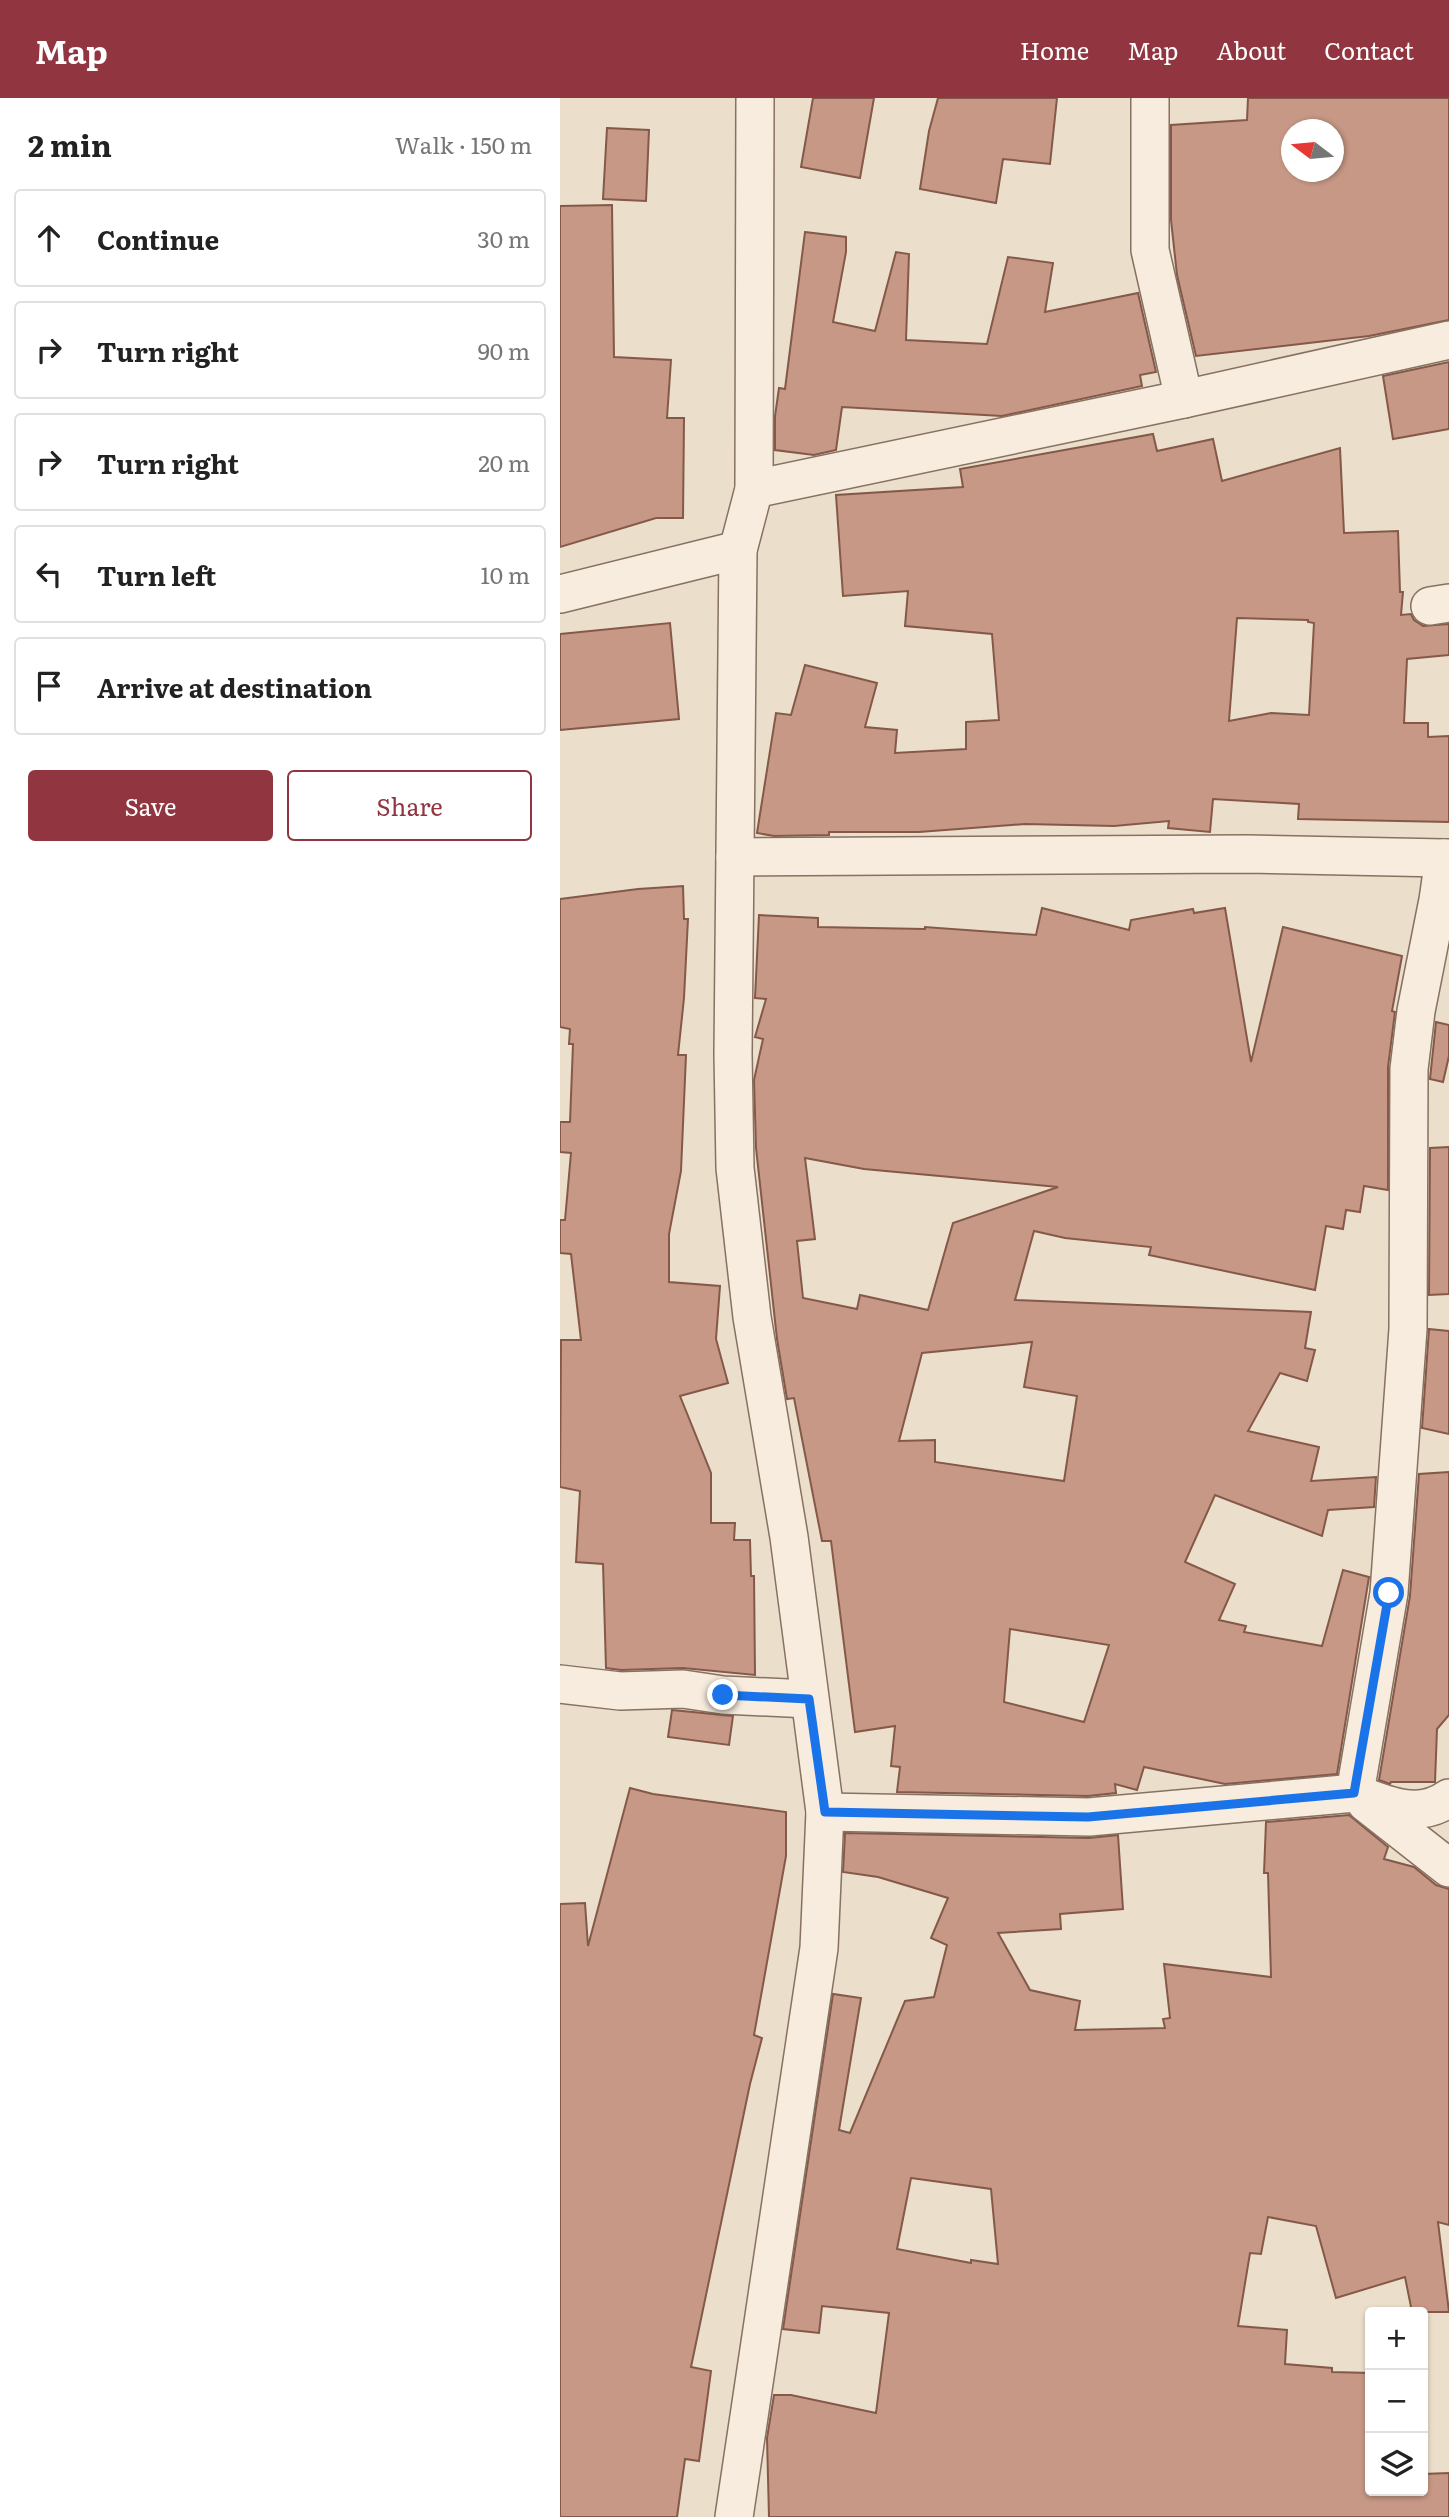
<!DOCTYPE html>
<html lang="en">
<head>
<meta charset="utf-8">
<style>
	body { margin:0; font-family:Literata,serif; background:#f6f6f6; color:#222 }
	.controls { position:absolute; right:21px; bottom:21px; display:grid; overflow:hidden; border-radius:7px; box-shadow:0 2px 5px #0004 }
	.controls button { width:63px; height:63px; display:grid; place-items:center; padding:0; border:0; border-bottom:2px solid #e0e0e0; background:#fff; color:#222; font:35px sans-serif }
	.compass { position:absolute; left:721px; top:21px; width:63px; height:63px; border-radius:50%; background:#fff; box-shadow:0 2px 5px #0004; rotate:286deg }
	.stop { position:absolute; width:21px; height:21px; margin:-16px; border:5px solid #1a73e8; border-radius:50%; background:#fff }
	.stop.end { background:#1a73e8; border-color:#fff; box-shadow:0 2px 7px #0008 }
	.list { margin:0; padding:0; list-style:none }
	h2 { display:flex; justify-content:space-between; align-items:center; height:91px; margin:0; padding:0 28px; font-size:30px }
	h2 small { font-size:23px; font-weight:400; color:#767676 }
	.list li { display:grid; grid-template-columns:46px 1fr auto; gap:21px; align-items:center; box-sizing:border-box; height:98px; margin:0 14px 14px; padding:0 14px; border:2px solid #e0e0e0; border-radius:7px }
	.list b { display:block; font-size:26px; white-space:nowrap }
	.list em { font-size:23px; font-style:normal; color:#767676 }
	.actions { display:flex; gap:14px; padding:21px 28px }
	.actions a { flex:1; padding:16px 0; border:2px solid #913641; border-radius:7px; text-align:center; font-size:24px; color:#913641 }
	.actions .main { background:#913641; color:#fff }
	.icon { flex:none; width:38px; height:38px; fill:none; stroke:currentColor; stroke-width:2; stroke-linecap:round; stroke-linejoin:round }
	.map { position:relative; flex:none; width:889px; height:2419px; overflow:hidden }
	header { display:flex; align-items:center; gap:42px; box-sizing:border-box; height:98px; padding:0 35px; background:#913641; color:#fff }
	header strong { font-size:33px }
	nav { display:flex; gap:38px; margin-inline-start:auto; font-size:24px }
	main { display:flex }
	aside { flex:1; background:#fff }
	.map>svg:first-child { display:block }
</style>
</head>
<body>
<header>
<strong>Map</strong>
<nav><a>Home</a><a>Map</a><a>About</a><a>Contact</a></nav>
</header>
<main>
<aside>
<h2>2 min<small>Walk · 150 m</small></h2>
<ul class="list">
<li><svg class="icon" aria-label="ahead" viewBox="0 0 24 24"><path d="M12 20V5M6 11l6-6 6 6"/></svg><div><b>Continue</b></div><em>30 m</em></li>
<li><svg class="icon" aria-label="right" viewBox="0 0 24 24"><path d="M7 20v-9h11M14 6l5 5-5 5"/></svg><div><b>Turn right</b></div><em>90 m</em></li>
<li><svg class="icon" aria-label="right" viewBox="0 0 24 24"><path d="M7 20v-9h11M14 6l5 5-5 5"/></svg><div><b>Turn right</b></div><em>20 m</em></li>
<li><svg class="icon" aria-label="left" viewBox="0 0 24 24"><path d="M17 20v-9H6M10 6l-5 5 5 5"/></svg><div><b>Turn left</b></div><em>10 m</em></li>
<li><svg class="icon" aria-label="arrive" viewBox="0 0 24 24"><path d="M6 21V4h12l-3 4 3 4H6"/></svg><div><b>Arrive at destination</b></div></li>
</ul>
<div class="actions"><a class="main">Save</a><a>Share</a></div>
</aside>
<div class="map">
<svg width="889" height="2419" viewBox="0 0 889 2419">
	<rect width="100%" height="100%" fill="#ebdecb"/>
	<!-- building -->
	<g fill="#c69885" stroke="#845949" stroke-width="2" fill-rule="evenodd">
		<path d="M253,0H314L300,80L241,69Z"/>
		<path d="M378,0H497L490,66L443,61L436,105L360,91L369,33Z"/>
		<path d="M688,0H889V222L809,238L636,258L617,177L611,122V27L687,22ZM732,32H774V74H732Z"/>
		<path d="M47,30L89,32L86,103L43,101Z"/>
		<path d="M52,107L54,259L111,262L107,320H124L123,420H96L0,449V108Z"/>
		<path d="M245,134L286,139V154L273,224L315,233L336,154L349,156L346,242L427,246L448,159L493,165L485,214L578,195L596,274L580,277L582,288L442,318L282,309L276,352L254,357L215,352V318L219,290L225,291Z"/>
		<path d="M889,264V331L833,341L823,278Z"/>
		<path d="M593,336L597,353L653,341L662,383L780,350L784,435L838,433L840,494H843L841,517L851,516L854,522L863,528L889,526V557L847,561L844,625H868V639L889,638V724L738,721L739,706L653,701L650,734L608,730L609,723L554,728L465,726L359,734H269V737L214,738L197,735L216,615L231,617L245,567L317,585L305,629L337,632L335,655L406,651V624L439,622L432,536L345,528L348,493L283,498L276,397L403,389L400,371ZM677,520L748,522V524L754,525L749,617L711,615L669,623Z"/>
		<path d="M110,525L119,621L0,632V536Z"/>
		<path d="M123,788L124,821H128L124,900L118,957H126L121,1073L109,1136V1184L160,1188L156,1241L168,1285L120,1298L151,1375V1425H175L174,1442H190L191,1478H194L195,1577L123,1570L61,1572L46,1570L43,1466L16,1464L20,1393L0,1389L1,1242H21L11,1156L0,1155V1122H5L11,1055L0,1054V1024H10L13,946H9L10,931L0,929V801L78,791Z"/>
		<path d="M482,810L569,832L571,822L633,811L634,815L665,810L691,964L723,829L842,858L832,913L835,914L828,969V1092L804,1088L800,1114L786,1112L783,1131L766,1128L755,1192L589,1157L591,1149L505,1140L474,1133L455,1202L751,1214L745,1250L755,1252L747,1283L720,1275L688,1333L759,1349L751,1383L816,1379L814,1409L768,1412L762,1438L655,1397L625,1464L675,1486L659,1522L686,1528L684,1534L762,1548L783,1472L809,1479L777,1676L665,1686L584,1669L577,1692L555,1686L556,1695L528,1698L337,1694L340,1669L331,1668L335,1628L295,1634L271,1443H262L234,1300L227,1301L217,1241L196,1050L194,982L203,941L195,939L206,901L195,900L199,817L258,820V829L365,831V829L476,837ZM245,1060L304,1071L498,1089L393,1125L368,1212L300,1197L297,1211L243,1200L237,1143L255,1141ZM472,1244L464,1289L517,1298L504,1383L375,1364V1342L339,1343L362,1255ZM450,1531L549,1547L524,1624L444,1604Z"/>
		<path d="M876,924L889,927V958L883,984L870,981Z"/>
		<path d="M889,1049V1196L869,1197L870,1050Z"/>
		<path d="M869,1231L889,1233V1336L862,1330Z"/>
		<path d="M889,1374V1617L877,1631L875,1684H831L830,1686L819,1682L850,1498L859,1376Z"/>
		<path d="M112,1612L173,1618L169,1647L108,1639Z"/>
		<path d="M70,1690L93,1696L226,1714V1758L194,1937L202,1940L190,1986L131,2269L151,2273L139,2363L125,2361L117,2419H0V1806L25,1805L28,1848Z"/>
		<path d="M789,1717L828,1749L824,1761L854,1769L876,1787L889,1791V2127L878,2124L889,2214H852L845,2179L776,2200L756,2128L708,2119L701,2156L690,2155L678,2228L727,2232L725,2266L772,2270V2274L810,2275V2393H863V2376L889,2375V2419H209L207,2340L214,2297H231L316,2315L329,2215L262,2208L259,2235L223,2231L273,1896L301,1900L279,2032L290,2035L345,1903L374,1899L387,1847L371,1840L388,1800L318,1779L283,1774L285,1735L529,1740L558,1737L563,1811L500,1816L501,1831L438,1835L470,1892L520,1903L515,1932L605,1930L603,1921L610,1920L604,1866L711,1879L708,1775H704L706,1724ZM351,2080L431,2091L438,2166L411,2162V2165L337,2151Z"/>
	</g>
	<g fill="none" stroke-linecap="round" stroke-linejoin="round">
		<defs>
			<g id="minor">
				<path d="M590,0V152L624,301"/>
				<path d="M194,391L624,301L889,242"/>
				<path d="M0,496L178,452"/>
				<path d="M870,508L889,505"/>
				<path d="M175,759L687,756L884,760"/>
				<path d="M0,1586L60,1593L123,1591L163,1597L249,1601"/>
				<path d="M795,1695L829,1495L848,1231L849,971L856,913L878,802L884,760H889"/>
				<path d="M806,1705L889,1770"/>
				<path d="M265,1714L529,1719L795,1695C826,1707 859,1722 889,1700"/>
				<path d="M174,2419L259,1850L265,1714L229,1439L192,1219L175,1070L173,956L178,452L194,391L195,0"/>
			</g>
		</defs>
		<!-- minor casing -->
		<use href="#minor" stroke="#877161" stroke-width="40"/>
		<!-- minor -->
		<use href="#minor" stroke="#f7ecde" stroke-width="37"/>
	</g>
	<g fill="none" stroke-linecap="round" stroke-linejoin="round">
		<!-- route -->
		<path stroke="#1a73e8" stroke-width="9" d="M163,1597L249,1601L265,1714L528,1719L794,1695L829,1495"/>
	</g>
</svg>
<div class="controls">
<button>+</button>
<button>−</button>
<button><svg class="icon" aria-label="layers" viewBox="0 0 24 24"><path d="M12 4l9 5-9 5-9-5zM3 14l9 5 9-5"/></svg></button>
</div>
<svg class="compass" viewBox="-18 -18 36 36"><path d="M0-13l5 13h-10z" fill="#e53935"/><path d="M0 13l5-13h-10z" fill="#767676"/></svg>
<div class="stop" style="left:829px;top:1495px"></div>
<div class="stop end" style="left:163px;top:1597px"></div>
</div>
</main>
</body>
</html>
